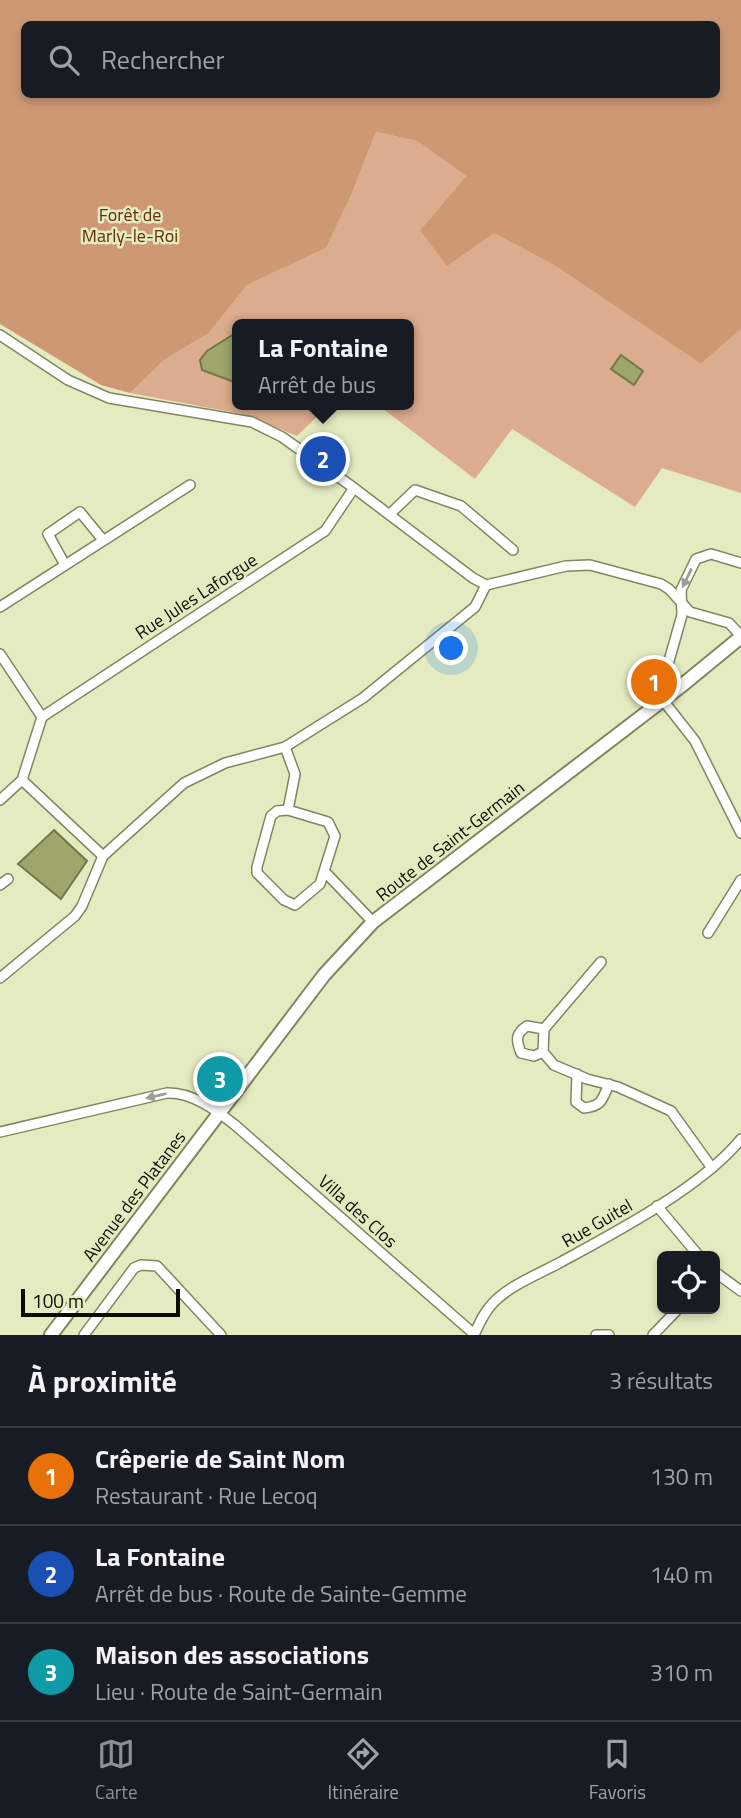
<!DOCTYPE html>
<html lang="fr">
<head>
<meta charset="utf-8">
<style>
	body { margin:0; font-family:"Titillium Web",sans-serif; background:#242831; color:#f1f3f6 }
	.controls { position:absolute; right:21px; bottom:21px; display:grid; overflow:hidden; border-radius:10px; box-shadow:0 4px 10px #0003 }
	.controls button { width:63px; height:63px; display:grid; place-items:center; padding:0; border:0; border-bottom:2px solid #363941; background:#171b24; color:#f1f3f6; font:35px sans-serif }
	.scale { position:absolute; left:21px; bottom:18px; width:159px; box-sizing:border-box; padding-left:7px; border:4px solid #0b0d02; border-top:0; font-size:19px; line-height:24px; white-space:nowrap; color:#0b0d02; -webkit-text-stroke:5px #e5ebc1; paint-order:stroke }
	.you { position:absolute; left:452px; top:649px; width:24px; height:24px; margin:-18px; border:5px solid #fff; border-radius:50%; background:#1a73e8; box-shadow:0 0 0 10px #1a73e833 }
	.badge { display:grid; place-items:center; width:46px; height:46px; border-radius:50%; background:#8c9099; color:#fff; font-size:23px; font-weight:700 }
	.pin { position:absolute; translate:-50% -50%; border:4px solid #fff; box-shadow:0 2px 7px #0006 }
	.popup { position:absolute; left:232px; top:319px; width:182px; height:91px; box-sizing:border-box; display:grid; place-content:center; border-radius:10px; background:#171b24; filter:drop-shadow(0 2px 5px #0005); font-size:23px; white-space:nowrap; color:#9ea1a6 }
	.popup b { font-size:26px; color:#f1f3f6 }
	.popup::after { content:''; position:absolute; left:50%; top:100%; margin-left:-14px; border:14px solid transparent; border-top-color:#171b24 }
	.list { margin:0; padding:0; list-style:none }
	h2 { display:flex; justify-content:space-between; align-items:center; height:91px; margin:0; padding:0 28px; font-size:30px }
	h2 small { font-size:23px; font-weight:400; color:#9ea1a6 }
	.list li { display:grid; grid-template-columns:46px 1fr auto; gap:21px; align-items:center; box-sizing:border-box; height:98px; padding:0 28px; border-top:2px solid #363941 }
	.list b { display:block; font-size:26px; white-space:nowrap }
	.list p { margin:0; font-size:23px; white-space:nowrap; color:#9ea1a6 }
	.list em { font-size:23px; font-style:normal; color:#9ea1a6 }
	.icon { flex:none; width:38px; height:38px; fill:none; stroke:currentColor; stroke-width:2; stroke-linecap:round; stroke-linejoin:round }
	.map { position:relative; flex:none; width:741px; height:1335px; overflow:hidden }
	.search { position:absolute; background:#171b24; box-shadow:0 4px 10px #0003; left:21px; right:21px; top:21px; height:77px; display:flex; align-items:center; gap:18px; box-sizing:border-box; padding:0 24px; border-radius:10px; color:#9ea1a6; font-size:26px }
	.sheet { height:385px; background:#171b24 }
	nav { display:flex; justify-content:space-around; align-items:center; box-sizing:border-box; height:98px; border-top:2px solid #363941; background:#171b24; font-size:19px; color:#9ea1a6 }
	nav a { display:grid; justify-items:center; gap:4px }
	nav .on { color:#8c9099 }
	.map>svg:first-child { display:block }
</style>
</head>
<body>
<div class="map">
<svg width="741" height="1335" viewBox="0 0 741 1335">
	<rect width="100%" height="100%" fill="#e5ebc1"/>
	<!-- green -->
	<path fill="#dbac8d" d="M376,132L417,141L466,176L420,230L494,233L557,267L701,364L741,329V493L662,468L635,507L512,429L475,479L378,405H409V324H237V405H329L297,436L242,414L130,393L164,360L209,333L247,285L326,248L350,198Z"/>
	<!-- forest -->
	<path fill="#ce9875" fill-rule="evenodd" d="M0,0H741V329L701,364L557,267L494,233L447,266L420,230L466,176L417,141L376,132L350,198L326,248L247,285L209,333L164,360L130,393L101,385L0,324ZM24,24H716V94H24Z"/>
	<!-- water -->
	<g fill="#9fa66b" stroke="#73784c" stroke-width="2">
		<path d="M237,332V383L202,370L200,360L207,351Z"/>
		<path d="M621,355L643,371L634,385L611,369Z"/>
		<path d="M54,830L87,861L61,899L18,864Z"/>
	</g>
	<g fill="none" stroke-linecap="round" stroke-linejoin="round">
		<defs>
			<g id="street">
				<path d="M0,335L68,380L109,398L252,422L282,437L354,488L473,578L486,585"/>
				<path d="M390,514L415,490L461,506L513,550"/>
				<path d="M741,563L711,554L696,559L681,590L682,615L665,675L662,699L695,741L741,833"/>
				<path d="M65,565L48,534L80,512L103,540"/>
				<path d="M486,585L566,566L590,565L661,584L669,589L690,612L729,623L741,636"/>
				<path d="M0,607L190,485"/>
				<path d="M0,654L42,717L22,780L103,856"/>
				<path d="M42,717L325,531L354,488"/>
				<path d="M285,747L295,774L288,810L277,811L271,816L257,867V873L284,900L295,905L320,884L335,836L328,822L288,810"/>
				<path d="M0,800L22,780"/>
				<path d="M325,872L373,922"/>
				<path d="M0,885L8,879"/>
				<path d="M708,933L741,880"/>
				<path d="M601,962L544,1029L543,1052L554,1065L587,1079L618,1087L671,1111L712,1168"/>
				<path d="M0,978L75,916L82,906L103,856L184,783L225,763L285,747L363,698L475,607L486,585"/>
				<path d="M543,1052L534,1056L521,1053C516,1040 515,1034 527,1026L544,1029"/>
				<path d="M577,1074L576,1102L584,1108C602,1106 602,1100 609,1084"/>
				<path d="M0,1132L167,1093C192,1092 216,1110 235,1125L474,1334"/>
				<path d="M657,1206L699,1256"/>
				<path d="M715,1272L741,1291"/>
				<path d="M84,1335L134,1268L141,1265L157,1266L221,1335"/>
				<path d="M474,1335C479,1324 484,1312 493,1303C510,1285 539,1274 561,1262C616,1232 702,1187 741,1139"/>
				<path d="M596,1335H609"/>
				<path d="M653,1335L678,1309"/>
			</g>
			<path id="secondary" d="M51,1335L324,975L373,922L680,687L741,637"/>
		</defs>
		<!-- street casing -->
		<use href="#street" stroke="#818660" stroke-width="12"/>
		<!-- secondary casing -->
		<use href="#secondary" stroke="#818660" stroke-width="16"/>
		<!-- street -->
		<use href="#street" stroke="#fff" stroke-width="9"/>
		<!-- secondary -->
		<use href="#secondary" stroke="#fff" stroke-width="12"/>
	</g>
	<!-- one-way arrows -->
	<defs><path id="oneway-solid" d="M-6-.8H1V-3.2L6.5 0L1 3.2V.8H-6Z" transform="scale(1.75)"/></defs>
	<g fill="#9d9e9a">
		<use href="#oneway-solid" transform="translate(687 578) rotate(116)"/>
		<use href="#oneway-solid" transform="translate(156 1096) rotate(167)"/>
	</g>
	<g text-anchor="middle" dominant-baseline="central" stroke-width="5" stroke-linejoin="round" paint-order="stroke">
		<!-- park labels -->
		<g font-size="18" fill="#622f03" stroke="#e5ebc1">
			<text x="130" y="214">Forêt de<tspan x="130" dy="21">Marly-le-Roi</tspan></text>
		</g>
		<!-- street labels -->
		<g font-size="18" fill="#0b0d02" stroke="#e5ebc1">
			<text transform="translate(196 596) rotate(-33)">Rue Jules Laforgue</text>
			<text transform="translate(450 841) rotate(-38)">Route de Saint-Germain</text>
			<text transform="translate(134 1196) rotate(-53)">Avenue des Platanes</text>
			<text transform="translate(358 1211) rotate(42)">Villa des Clos</text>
			<text transform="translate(597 1223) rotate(-30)">Rue Guitel</text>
		</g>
	</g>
</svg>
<div class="controls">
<button><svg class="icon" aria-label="locate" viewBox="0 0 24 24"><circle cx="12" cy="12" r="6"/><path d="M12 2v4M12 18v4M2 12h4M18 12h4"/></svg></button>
</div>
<div class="scale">100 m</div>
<div class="you"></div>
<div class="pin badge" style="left:654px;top:682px;background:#e8710a">1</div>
<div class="pin badge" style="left:323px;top:459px;background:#1a4fb4">2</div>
<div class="popup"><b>La Fontaine</b>Arrêt de bus</div>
<div class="pin badge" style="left:220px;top:1079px;background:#0f9aa8">3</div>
<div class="search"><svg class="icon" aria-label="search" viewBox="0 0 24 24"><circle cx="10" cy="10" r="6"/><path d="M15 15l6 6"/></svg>Rechercher</div>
</div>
<section class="sheet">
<h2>À proximité<small>3 résultats</small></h2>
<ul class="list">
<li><span class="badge" style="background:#e8710a">1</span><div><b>Crêperie de Saint Nom</b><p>Restaurant · Rue Lecoq</p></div><em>130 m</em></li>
<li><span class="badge" style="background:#1a4fb4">2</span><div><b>La Fontaine</b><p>Arrêt de bus · Route de Sainte-Gemme</p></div><em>140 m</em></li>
<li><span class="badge" style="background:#0f9aa8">3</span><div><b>Maison des associations</b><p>Lieu · Route de Saint-Germain</p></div><em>310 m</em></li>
</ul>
</section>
<nav>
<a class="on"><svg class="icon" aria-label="map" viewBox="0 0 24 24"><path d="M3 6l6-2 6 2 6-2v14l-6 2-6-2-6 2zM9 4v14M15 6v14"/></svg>Carte</a>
<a><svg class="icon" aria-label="directions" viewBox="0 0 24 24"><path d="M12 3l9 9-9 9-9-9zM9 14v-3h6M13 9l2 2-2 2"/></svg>Itinéraire</a>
<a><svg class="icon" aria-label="saved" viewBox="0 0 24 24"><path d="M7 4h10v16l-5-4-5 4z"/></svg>Favoris</a>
</nav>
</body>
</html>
